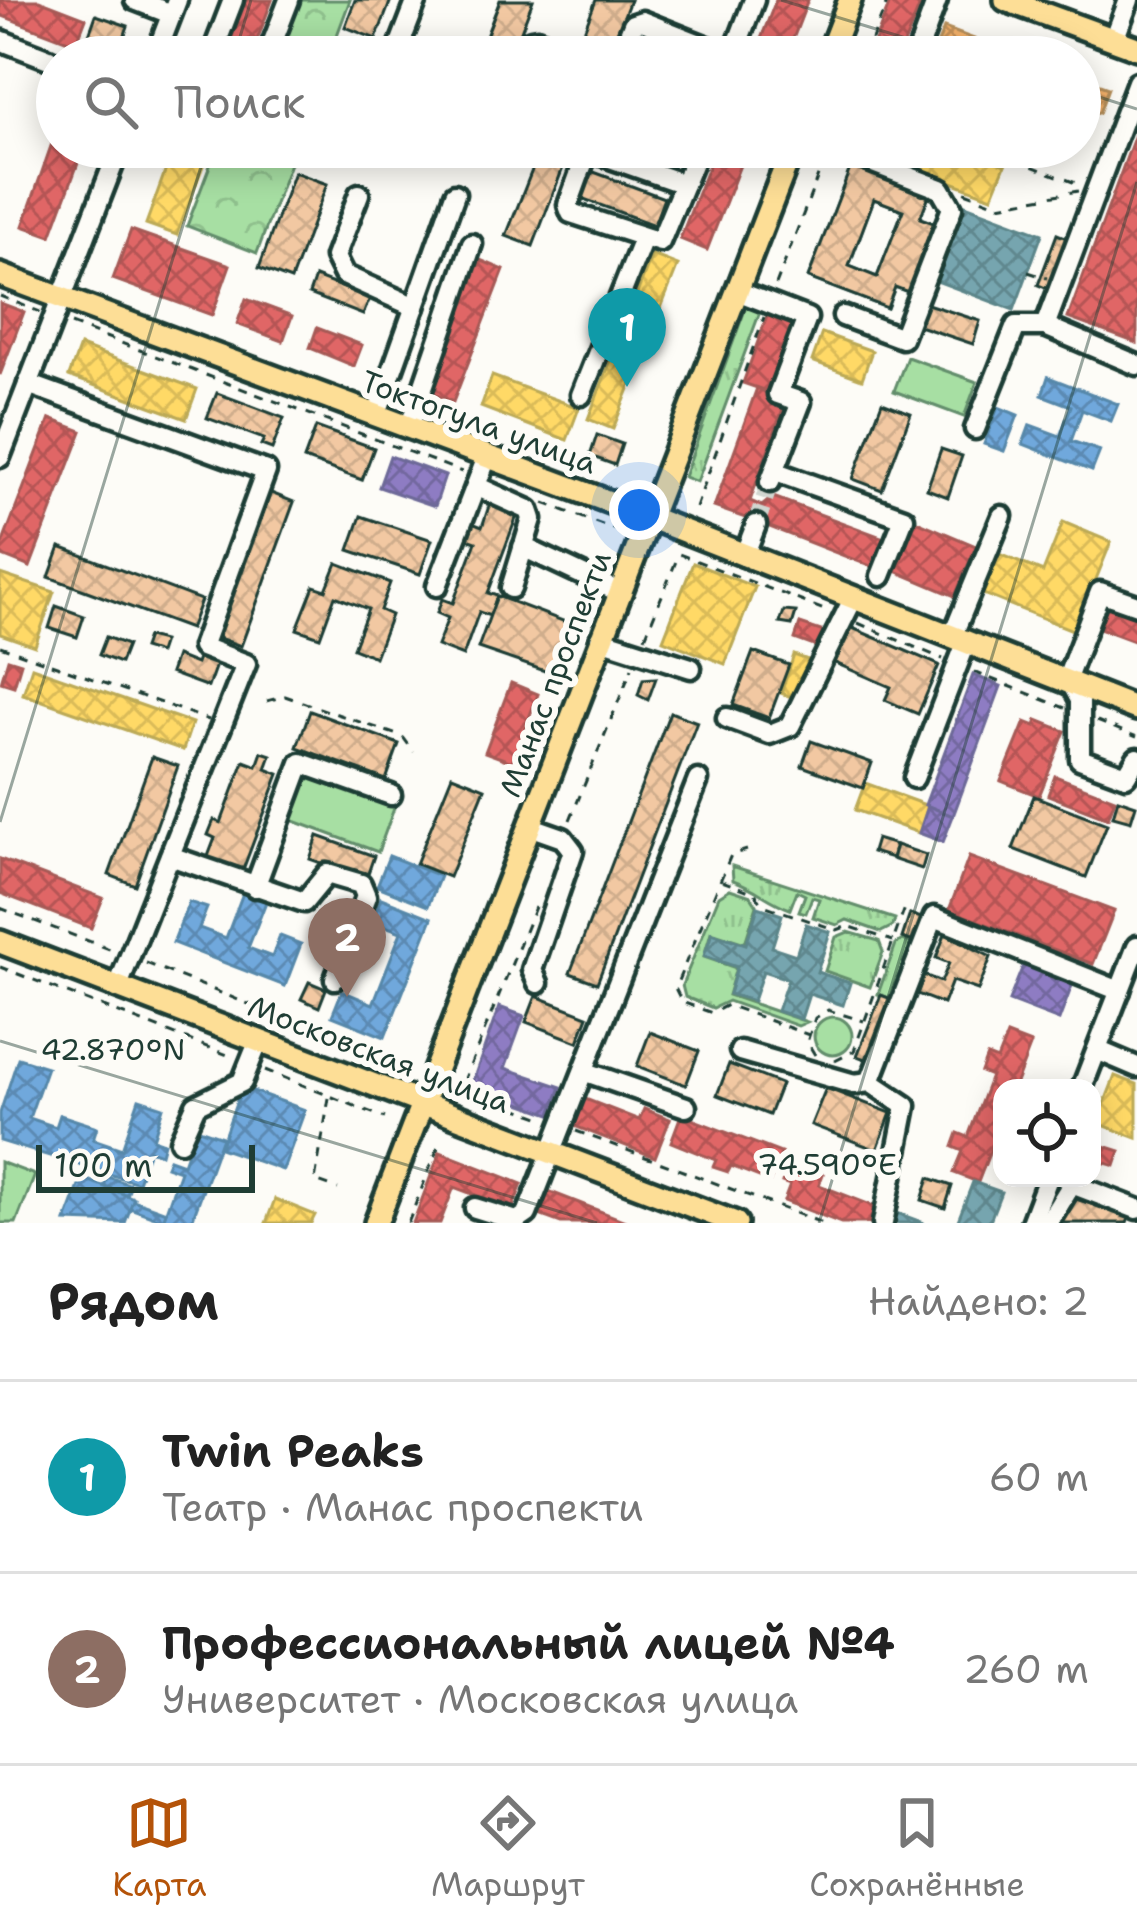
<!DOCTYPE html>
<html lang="ru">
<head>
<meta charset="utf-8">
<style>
	body { margin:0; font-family:"Shantell Sans",sans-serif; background:#f6f6f6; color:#222 }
	.controls { position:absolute; right:36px; bottom:36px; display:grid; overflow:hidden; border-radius:24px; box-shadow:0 6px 30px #0003 }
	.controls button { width:108px; height:108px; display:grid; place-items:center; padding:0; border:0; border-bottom:3px solid #e0e0e0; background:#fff; color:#222; font:60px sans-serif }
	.scale { position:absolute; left:36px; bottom:30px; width:219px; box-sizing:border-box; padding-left:12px; border:6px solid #1f3d34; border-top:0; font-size:33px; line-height:42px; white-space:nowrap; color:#1f3d34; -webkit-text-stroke:9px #fdfcf7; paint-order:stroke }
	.you { position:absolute; left:639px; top:510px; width:42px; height:42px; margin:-30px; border:9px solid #fff; border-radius:50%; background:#1a73e8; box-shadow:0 0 0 18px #1a73e833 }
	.badge { display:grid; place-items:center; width:78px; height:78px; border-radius:50%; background:#b45309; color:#fff; font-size:39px; font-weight:700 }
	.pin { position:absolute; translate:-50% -99px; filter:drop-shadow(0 3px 6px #0008) }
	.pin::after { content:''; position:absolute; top:63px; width:42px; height:36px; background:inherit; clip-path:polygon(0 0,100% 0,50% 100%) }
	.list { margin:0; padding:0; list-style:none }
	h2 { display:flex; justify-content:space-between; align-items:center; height:156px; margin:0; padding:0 48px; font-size:51px }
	h2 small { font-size:39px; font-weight:400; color:#767676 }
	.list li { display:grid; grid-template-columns:78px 1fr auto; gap:36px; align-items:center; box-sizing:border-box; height:192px; padding:0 48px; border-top:3px solid #e0e0e0 }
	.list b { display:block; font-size:45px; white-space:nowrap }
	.list p { margin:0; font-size:39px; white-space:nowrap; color:#767676 }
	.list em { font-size:39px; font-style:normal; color:#767676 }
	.icon { flex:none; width:66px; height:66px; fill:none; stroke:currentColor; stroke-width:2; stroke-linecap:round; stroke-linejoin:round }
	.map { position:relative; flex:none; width:1137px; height:1223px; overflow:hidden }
	.search { position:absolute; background:#fff; box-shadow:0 6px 30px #0003; left:36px; right:36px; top:36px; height:132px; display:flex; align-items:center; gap:30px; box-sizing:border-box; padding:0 42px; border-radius:66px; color:#767676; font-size:45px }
	.sheet { height:540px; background:#fff }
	nav { display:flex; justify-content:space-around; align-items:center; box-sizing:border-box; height:168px; border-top:3px solid #e0e0e0; background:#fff; font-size:33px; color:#767676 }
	nav a { display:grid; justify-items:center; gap:6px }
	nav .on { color:#b45309 }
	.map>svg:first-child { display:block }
</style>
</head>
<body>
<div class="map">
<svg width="1137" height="1223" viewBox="0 0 1137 1223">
	<defs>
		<pattern id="grass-tufts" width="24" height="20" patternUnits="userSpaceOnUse" patternTransform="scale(3)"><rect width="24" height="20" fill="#a7dfa3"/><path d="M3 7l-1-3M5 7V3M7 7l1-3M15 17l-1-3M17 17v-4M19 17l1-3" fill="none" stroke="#8fc08d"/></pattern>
		<pattern id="forest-crowns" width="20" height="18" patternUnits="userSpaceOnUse" patternTransform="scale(3)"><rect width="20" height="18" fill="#a7dfa3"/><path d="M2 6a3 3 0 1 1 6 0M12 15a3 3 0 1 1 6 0" fill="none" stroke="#8fc08d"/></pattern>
		<pattern id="homes-cross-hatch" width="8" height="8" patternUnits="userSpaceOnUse" patternTransform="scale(3)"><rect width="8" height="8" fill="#ffd966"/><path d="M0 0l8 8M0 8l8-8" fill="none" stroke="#dabb59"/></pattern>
		<pattern id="shops-cross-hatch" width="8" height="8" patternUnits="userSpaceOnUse" patternTransform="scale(3)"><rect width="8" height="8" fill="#e06666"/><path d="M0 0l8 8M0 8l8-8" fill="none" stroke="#b55555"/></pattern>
		<pattern id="offices-cross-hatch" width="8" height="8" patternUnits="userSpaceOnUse" patternTransform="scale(3)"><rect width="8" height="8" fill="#8e7cc3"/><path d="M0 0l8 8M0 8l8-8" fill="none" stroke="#73679f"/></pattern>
		<pattern id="schools-cross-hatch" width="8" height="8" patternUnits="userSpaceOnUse" patternTransform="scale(3)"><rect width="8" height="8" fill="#6fa8dc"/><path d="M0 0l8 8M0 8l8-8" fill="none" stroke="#5b8ab3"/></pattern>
		<pattern id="health-cross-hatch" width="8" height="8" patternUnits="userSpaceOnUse" patternTransform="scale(3)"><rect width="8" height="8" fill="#f6b26b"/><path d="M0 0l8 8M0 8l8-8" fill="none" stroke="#c79259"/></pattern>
		<pattern id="public-cross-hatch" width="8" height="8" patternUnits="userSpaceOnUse" patternTransform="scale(3)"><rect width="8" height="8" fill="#76a5af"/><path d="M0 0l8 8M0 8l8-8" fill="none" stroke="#60888f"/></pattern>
		<pattern id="building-cross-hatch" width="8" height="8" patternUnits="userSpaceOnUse" patternTransform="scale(3)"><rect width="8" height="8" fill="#f2c8a2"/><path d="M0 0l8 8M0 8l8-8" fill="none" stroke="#cfad8c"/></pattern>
	</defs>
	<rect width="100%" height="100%" fill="#fdfcf7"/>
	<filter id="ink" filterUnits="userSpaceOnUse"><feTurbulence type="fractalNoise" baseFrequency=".00833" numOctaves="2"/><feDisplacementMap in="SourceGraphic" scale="24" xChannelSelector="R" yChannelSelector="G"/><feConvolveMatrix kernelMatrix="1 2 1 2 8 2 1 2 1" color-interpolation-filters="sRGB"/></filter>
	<g filter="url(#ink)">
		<!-- grass -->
		<g fill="url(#grass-tufts)" stroke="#638e6c" stroke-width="3">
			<path d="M747,304L761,309L697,482L684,477Z"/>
			<path d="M732,866L895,919L893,926L881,932L847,920L837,925L813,917L819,899L812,897L806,913L799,911L805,895L797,891L790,909C768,901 756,888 733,880Z"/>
			<path d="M730,889L751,896L757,905L745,943L711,932L704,957L736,968L728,995L807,1022L798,1026L728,1001L713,1008L685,997L682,985L719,896Z"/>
			<path d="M848,932L879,941L883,952L870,987L825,971L836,937Z"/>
			<path d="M903,940L916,945L895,1000L878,994L896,944Z"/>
			<circle cx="833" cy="1036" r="19"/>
		</g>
		<!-- forest -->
		<g fill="url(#forest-crowns)" stroke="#638e6c" stroke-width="3">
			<path d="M289,0H350L329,57H267Z"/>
			<path d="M217,147H296L257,253L187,226Z"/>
		</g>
		<!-- pitch -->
		<g fill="#a7dfa3" stroke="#638e6c" stroke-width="3">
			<path d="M907,357L977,382L964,417L894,391Z"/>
			<path d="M304,769L396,803L378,852L286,818Z"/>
			<path d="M0,1162L35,1175L16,1223H0Z"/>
		</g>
		<!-- homes -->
		<g fill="url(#homes-cross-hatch)" stroke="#bcaa57" stroke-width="3">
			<path d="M174,147H210L177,235L146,224Z"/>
			<path d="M928,147H956L1005,165L992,197L919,170Z"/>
			<path d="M652,255L678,265L613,429L588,419Z"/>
			<path d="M822,333L872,351L862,379L812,361Z"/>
			<path d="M80,346L197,389L186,419L69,376Z"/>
			<path d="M492,376L579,408L567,440L481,407Z"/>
			<path d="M1063,522L1111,542L1075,631L978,592L994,552L1043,572Z"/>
			<path d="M693,563L755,587L725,664L663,640Z"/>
			<path d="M0,574L54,592L35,646L0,634Z"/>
			<path d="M794,655L816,663L802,701L781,693Z"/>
			<path d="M32,667L192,723L183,750L23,694Z"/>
			<path d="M865,783L928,806L919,833L855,810Z"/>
			<path d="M1115,1076L1137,1084V1138L1097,1123Z"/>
			<path d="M275,1199L315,1215L311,1223H266Z"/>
		</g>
		<!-- shops -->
		<g fill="url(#shops-cross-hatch)" stroke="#a65a57" stroke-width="3">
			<path d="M0,0H39L86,18L76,44L0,15Z"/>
			<path d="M241,0H272L251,56L224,45Z"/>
			<path d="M776,0H808L786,57H754Z"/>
			<path d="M891,0L920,5L899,57H869Z"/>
			<path d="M57,129V147H84L51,236L23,226Z"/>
			<path d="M1137,129V343L1068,318Z"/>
			<path d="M716,147H747L707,250L680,239Z"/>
			<path d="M859,147H894L889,160Z"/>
			<path d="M131,230L230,265L212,315L113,279Z"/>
			<path d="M480,260L504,270L453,402L429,392Z"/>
			<path d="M246,299L292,316L283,341L237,324Z"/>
			<path d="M0,303L24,312L0,375Z"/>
			<path d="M770,308L800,319L772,393L743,383Z"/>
			<path d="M317,328L362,345L354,366L310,348Z"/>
			<path d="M757,388L785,403L750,501L762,506L757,522L714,507Z"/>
			<path d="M50,419L82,431L30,567L0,555V550Z"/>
			<path d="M773,497L889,540L878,569L757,522L762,506Z"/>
			<path d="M907,517L976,546L955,596L886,567Z"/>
			<path d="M1108,597L1137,607V642L1097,627Z"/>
			<path d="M800,624L830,634L825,650L795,639Z"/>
			<path d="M8,659L21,663L14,686L1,682Z"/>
			<path d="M511,683L538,694L512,762L485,752Z"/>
			<path d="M1037,720L1065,731L1039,796L1001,781L1025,722L1035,726Z"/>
			<path d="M1055,776L1115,799L1108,818L1048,795Z"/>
			<path d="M969,857L1114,911L1093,964L949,910Z"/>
			<path d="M0,859L103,898L91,928L0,893Z"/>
			<path d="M1007,1035L1031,1044L1014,1088H1002V1120L978,1182L954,1173L963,1151L953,1147L958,1133L968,1137L991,1076L981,1072L987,1056L997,1060Z"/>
			<path d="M580,1097L639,1120L644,1109L670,1119L655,1157L569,1124Z"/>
			<path d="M681,1115L781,1153L770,1181L731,1166L728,1172L713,1167L716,1160L671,1142Z"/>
			<path d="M1095,1143L1120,1151L1115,1166L1092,1159Z"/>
			<path d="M440,1152L522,1184L512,1209L454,1187L440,1223H413Z"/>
			<path d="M790,1161L823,1174L819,1185L876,1207L870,1223H841L784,1201L790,1185L782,1182Z"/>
			<path d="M543,1189L628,1222V1223H561L534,1213Z"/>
		</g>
		<!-- offices -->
		<g fill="url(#offices-cross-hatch)" stroke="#6d6998" stroke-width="3">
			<path d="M390,456L445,476L435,506L379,487Z"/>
			<path d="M973,675L1001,686L953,816L925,805Z"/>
			<path d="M928,806L953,816L943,842L919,833Z"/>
			<path d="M1025,961L1074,980L1059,1020L1009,1001Z"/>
			<path d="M499,1007L524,1016L505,1068L561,1087L551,1114L471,1086Z"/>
		</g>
		<!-- schools -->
		<g fill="url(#schools-cross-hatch)" stroke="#5788aa" stroke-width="3">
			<path d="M1048,377L1118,404L1111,421L1082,410L1071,441L1100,451L1092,471L1023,444L1030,425L1060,436L1071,406L1042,395Z"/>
			<path d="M998,407L1018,415L1004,451L984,444Z"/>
			<path d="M389,856L440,876L428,906L377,886Z"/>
			<path d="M246,885L269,894L248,948L272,957L280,936L301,944L285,986L173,943L189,902L207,908L199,928L226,938Z"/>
			<path d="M381,898L432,918L385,1037L332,1016L342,991L373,1004L401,932L372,921Z"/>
			<path d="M18,1058L47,1067L29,1118L56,1127L60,1115L97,1127L93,1139L122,1149L139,1099L163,1107L153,1139L164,1143L161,1154L149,1150L138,1183L0,1141V1113Z"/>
			<path d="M242,1087L305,1110L283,1170L220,1148Z"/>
			<path d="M196,1128L222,1137L191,1223H162L180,1171L166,1166L169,1159L183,1164Z"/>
			<path d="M108,1177L131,1185L127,1195L104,1186Z"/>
			<path d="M82,1178L134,1198L125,1223L66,1221Z"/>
			<path d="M133,1200L166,1212L163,1220L130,1208Z"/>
		</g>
		<!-- health -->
		<g fill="url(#health-cross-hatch)" stroke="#b68f5a" stroke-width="3">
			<path d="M944,28L1023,57L934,53Z"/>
			<path d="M1080,78L1108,88L1099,113L1080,106Z"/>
		</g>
		<!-- public -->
		<g fill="url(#public-cross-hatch)" stroke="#5c868a" stroke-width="3" fill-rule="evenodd">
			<path d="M853,161L931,190L920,218L934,223L908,292L895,287L887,308L808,278ZM874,199L903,210L877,277L849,266Z"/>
			<path d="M965,205L1042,234L1014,310L937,281Z"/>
			<path d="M758,907L782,915L772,947L796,955L806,924L830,932L817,972L850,983L843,1005L809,994L801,1019L777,1011L788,979L763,971L753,1001L729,994L737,967L704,956L712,933L746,944Z"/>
			<path d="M973,1182L1001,1192L989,1223H957Z"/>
			<path d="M897,1213L924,1223H893Z"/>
		</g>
		<!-- building -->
		<g fill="url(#building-cross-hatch)" stroke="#1f3d34" stroke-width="3" fill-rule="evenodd">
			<path d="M355,0H391L376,39L345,27Z"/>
			<path d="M500,0H533L511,57H478Z"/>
			<path d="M596,0H630L608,57L578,46Z"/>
			<path d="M96,15L128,26L117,57H81Z"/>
			<path d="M643,36L699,57H635Z"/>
			<path d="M538,155L564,165L533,246L506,236Z"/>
			<path d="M853,161L931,190L920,218L934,223L908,292L895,287L887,308L808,278ZM874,199L903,210L877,277L849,266Z"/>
			<path d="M591,171L664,198L654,225L581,198Z"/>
			<path d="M294,172L327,184L291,280L259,268Z"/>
			<path d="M1057,234L1072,240L1053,291L1038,285Z"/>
			<path d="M315,277L370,298L363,315L309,294Z"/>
			<path d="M921,302L980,321L973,344L913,324Z"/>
			<path d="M217,393L284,418L272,449L261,445L264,439L207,418Z"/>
			<path d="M882,402L911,413L882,490L853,479Z"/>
			<path d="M316,427L374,448L362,480L304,459Z"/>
			<path d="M597,435L622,444L615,465L590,456Z"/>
			<path d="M941,449L962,456L948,497L927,489Z"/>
			<path d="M266,491L294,502L241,646L213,636Z"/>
			<path d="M490,503L518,513L488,593L497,596L490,616L479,612L463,656L437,646L448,618L437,613L442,599L453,603L476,542L465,538L470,522L482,527Z"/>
			<path d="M361,516L432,540L420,574L349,550Z"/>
			<path d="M60,547L201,600L190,629L49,577Z"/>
			<path d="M337,563L390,583L380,610L391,615L375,657L353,648L368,609L335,596L320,637L297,629L314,586L326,590Z"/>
			<path d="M497,596L571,624L551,673L478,648Z"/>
			<path d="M56,606L84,616L77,637L49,628Z"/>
			<path d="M784,611L796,612L792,625L780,623Z"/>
			<path d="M850,627L939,665L918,714L885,700L891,687L835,663Z"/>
			<path d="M106,637L127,645L120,663L99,655Z"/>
			<path d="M147,637L163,641L159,653L143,648Z"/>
			<path d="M753,652L789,665L769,718L733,705Z"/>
			<path d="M176,656L196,664L199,656L217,662L208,687L170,673Z"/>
			<path d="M656,678L648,700L638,695L643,679Z"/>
			<path d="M310,711L399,744L386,780L297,747Z"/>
			<path d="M670,712L697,722L597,983L570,973Z"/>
			<path d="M811,741L872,763L863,788L802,766Z"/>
			<path d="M262,752L271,755L266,769L279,774L239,880L204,867L215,838L208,835L214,820L221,823L244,761L257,766Z"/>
			<path d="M152,757L178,766L135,885L109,875Z"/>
			<path d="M452,775L485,788L449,877L416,864Z"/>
			<path d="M1034,796L1107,824L1086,877L1013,849Z"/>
			<path d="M1118,799L1136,805L1131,821L1113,816Z"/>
			<path d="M318,836L374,856L366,879L310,859Z"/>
			<path d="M876,839L896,845L892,858L872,852Z"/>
			<path d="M896,845L926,855L922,869L892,859Z"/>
			<path d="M910,914L924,919L917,943L902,938Z"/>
			<path d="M945,934L991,957L978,990L952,981L943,1004L917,994L924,975L941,982L949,963L936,958Z"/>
			<path d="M309,982L326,989L319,1007L301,999Z"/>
			<path d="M881,995L894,1000L870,1061L857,1056Z"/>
			<path d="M536,996L588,1016L578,1042L526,1022Z"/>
			<path d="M650,1032L699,1051L686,1085L637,1066Z"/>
			<path d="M729,1064L781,1084L769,1115L717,1095Z"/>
			<path d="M826,1088L891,1113L877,1150L811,1125Z"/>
			<path d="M929,1178L952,1186L945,1208L922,1200Z"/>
			<path d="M1070,1197L1130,1217L1127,1223H1061Z"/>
		</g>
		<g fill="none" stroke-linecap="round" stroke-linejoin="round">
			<!-- minor-tunnel -->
			<path stroke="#d1d6d0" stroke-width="18" stroke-dasharray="18 9" stroke-linecap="butt" d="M756,525L770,482"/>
			<defs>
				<g id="minor">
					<path d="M135,0L171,14"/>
					<path d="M0,40L49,59"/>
					<path d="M1114,40L1129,0"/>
					<path d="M733,55L754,0"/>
					<path d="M155,57L177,0"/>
					<path d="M211,57L233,0"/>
					<path d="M267,57L289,0"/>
					<path d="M322,57H328"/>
					<path d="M395,57L417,0"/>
					<path d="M523,57L531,40L537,39L584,57"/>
					<path d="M620,57L633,24L642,21L733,57"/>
					<path d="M916,57L937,0"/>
					<path d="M579,147L684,184L660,242L571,213L568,205L588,150"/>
					<path d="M832,147L941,189L952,208L902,338L843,316"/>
					<path d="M684,184L699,147"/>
					<path d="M359,194L335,257L344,275L415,307"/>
					<path d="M737,291L807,318L778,394L801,402L770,482"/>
					<path d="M1045,326L1137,365"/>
					<path d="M28,384L266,471L202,647L246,664L118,986"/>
					<path d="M581,395L643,239"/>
					<path d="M376,416L455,194"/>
					<path d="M409,428L472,244"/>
					<path d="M975,429L1016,326H1045L1137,82"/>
					<path d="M0,457L120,147"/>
					<path d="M776,472L904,518L881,576"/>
					<path d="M476,486L529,510L532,519L511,588"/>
					<path d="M523,547L619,592"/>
					<path d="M744,556L756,525"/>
					<path d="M437,586L487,457"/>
					<path d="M952,637L1002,516"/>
					<path d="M600,639L691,668"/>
					<path d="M1066,681L1100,592L1137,605"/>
					<path d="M1071,683L1080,700V759L1126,776L1137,758"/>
					<path d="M727,718L770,734L790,726L853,599"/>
					<path d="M914,778L966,643"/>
					<path d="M529,826L563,838L573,851L532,970L538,983"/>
					<path d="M170,856L304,902L327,874L361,884L366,896L335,979"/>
					<path d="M255,887L301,763L391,795"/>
					<path d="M1097,1050L1137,1067"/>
					<path d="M740,1051L854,1084L870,1082L906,1106L883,1223"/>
					<path d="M586,1072L686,1107"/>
					<path d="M870,1082L934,917L1120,991"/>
					<path d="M1082,1088L1137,946"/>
					<path d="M180,1141L196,1105L242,1082L259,1040"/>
					<path d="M475,1208L517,1221L527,1214L698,780"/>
					<path d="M1031,1223L1048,1178"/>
					<path d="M1048,1223L1072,1184L1137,1209"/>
				</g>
				<g id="major">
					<path d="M1006,0L1137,48"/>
					<path d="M828,57L850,0"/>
					<path d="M0,275L615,504L1137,709"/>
					<path d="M0,942L736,1223"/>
					<path d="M376,1223L793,147"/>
				</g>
			</defs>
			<!-- minor casing -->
			<use href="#minor" stroke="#1f3d34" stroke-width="27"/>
			<!-- major casing -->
			<use href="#major" stroke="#1f3d34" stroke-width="30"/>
			<!-- path -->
			<g stroke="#1f3d34" stroke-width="3" stroke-dasharray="9 9" stroke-linecap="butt">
				<path d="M865,57L888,0"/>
				<path d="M982,147L1081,185"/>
				<path d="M965,192L999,205L1078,191"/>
				<path d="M1028,272L1047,278"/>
				<path d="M776,285L824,160"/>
				<path d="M0,296L40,312"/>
				<path d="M71,324L462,472"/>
				<path d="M544,503L621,532"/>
				<path d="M696,508L764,317"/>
				<path d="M858,623L943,659"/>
				<path d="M645,637L679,554L827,611"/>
				<path d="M0,646L209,720"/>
				<path d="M974,672L1065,708"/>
				<path d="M267,701L285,696L403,737L414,752"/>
				<path d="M1097,721L1137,737"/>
				<path d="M570,820L632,668"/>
				<path d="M747,850L731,855L675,988L682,1002L712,1013L727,1005L809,1035"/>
				<path d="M722,881L755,893L763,905L837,930L848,926L893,941"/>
				<path d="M535,907L461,1088L545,1119"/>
				<path d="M0,908L115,951"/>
				<path d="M146,963L406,1067"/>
				<path d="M0,967L233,1057"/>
				<path d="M815,1055L807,1042L815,1018L828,1010L864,1021"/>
				<path d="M835,1061L854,1051L906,905"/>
				<path d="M265,1070L385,1118"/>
				<path d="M329,1098L315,1181L338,1189"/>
				<path d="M576,1131L822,1223"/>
				<path d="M408,1223L441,1140"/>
			</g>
			<!-- minor -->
			<use href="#minor" stroke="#fdfcf7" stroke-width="18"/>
			<!-- major -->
			<use href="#major" stroke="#fdde96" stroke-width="21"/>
		</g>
	</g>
	<!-- ticks -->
	<path fill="none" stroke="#1f3d34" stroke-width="3" stroke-opacity="0.45" d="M781,0L968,57M234,57L251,0M1080,91L1137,109M0,822L207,147M0,1041L597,1223M819,1223L1137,182"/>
	<g text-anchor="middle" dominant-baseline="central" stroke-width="12" stroke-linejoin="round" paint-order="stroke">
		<!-- street labels -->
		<g font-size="30" fill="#1f3d34" stroke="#fdfcf7">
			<text transform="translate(479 422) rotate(20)">Токтогула улица</text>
			<text transform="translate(555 674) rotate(-69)">Манас проспекти</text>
			<text transform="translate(379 1054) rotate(21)">Московская улица</text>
		</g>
	</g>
	<g font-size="30" text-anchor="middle" fill="#1f3d34" stroke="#fdfcf7" stroke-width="12" stroke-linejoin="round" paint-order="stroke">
		<text x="113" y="1060">42.870°N</text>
		<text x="827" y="1175">74.590°E</text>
	</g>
</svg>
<div class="controls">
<button><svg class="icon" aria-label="locate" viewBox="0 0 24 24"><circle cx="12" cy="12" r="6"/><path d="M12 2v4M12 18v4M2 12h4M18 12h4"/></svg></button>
</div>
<div class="scale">100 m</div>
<div class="you"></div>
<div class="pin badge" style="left:627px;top:387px;background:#0f9aa8">1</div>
<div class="pin badge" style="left:347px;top:997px;background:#8d6e63">2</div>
<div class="search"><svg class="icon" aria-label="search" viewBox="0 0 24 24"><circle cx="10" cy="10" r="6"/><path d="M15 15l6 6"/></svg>Поиск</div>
</div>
<section class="sheet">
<h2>Рядом<small>Найдено: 2</small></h2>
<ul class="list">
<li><span class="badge" style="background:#0f9aa8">1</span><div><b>Twin Peaks</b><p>Театр · Манас проспекти</p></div><em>60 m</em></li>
<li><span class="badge" style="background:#8d6e63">2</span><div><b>Профессиональный лицей №4</b><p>Университет · Московская улица</p></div><em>260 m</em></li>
</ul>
</section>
<nav>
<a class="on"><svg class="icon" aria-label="map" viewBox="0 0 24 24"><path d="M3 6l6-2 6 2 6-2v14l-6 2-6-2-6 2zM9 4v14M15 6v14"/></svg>Карта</a>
<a><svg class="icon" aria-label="directions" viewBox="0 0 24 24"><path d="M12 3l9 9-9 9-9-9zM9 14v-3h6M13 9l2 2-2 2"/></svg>Маршрут</a>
<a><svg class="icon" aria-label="saved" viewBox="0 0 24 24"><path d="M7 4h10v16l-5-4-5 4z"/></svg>Сохранённые</a>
</nav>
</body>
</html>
